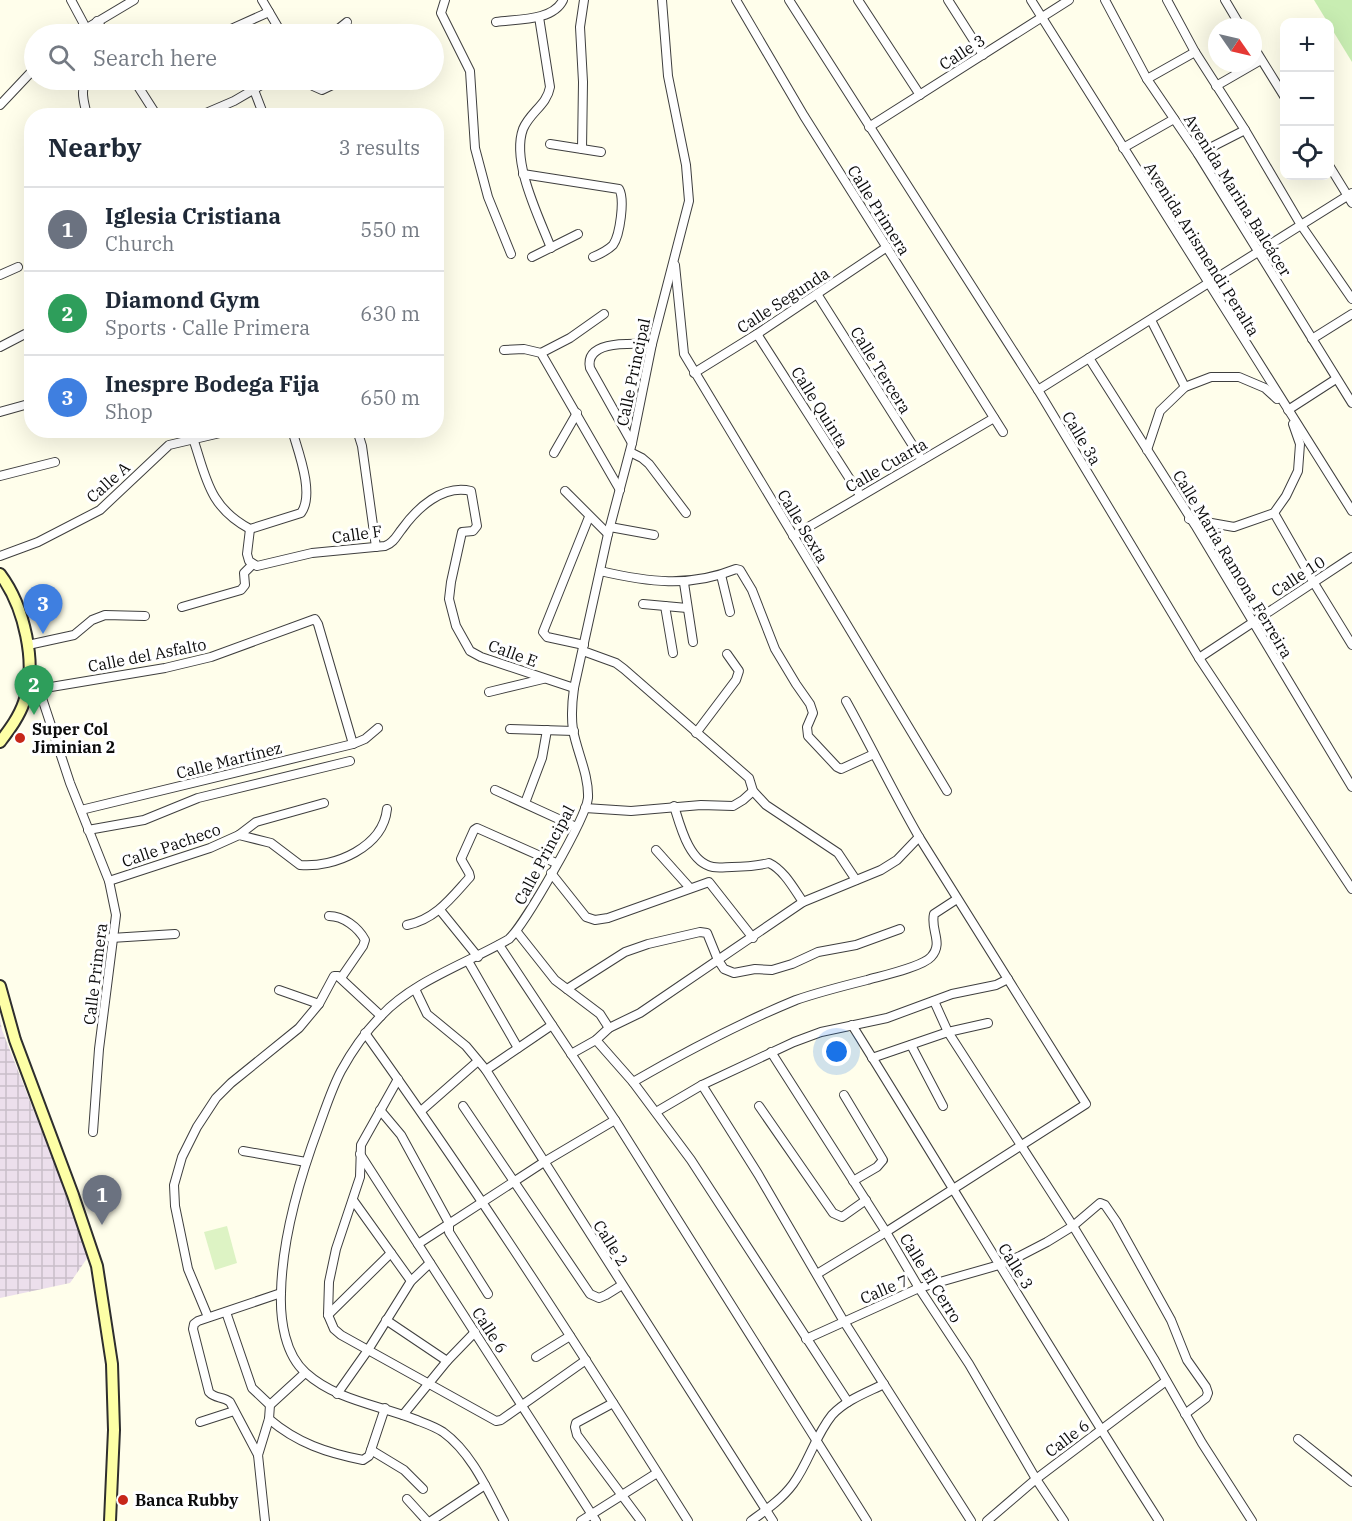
<!DOCTYPE html>
<html lang="en">
<head>
<meta charset="utf-8">
<style>
	body { margin:0; font-family:"IBM Plex Serif",serif; background:#f2f2f3; color:#1f2937 }
	.controls { position:absolute; right:18px; top:18px; display:grid; overflow:hidden; border-radius:12px; box-shadow:0 6px 24px #0002 }
	.controls button { width:54px; height:54px; display:grid; place-items:center; padding:0; border:0; border-bottom:2px solid #e0e1e3; background:#fff; color:#1f2937; font:30px sans-serif }
	.compass { position:absolute; left:1208px; top:18px; width:54px; height:54px; border-radius:50%; background:#fff; box-shadow:0 6px 24px #0002; rotate:124deg }
	.you { position:absolute; left:837px; top:1052px; width:21px; height:21px; margin:-15px; border:4px solid #fff; border-radius:50%; background:#1a73e8; box-shadow:0 0 0 9px #1a73e833 }
	.badge { display:grid; place-items:center; width:39px; height:39px; border-radius:50%; background:#c72719; color:#fff; font-size:20px; font-weight:700 }
	.pin { position:absolute; translate:-50% -50px; filter:drop-shadow(0 2px 3px #0008) }
	.pin::after { content:''; position:absolute; top:32px; width:21px; height:18px; background:inherit; clip-path:polygon(0 0,100% 0,50% 100%) }
	.list { margin:0; padding:0; list-style:none }
	h2 { display:flex; justify-content:space-between; align-items:center; height:78px; margin:0; padding:0 24px; font-size:26px }
	h2 small { font-size:20px; font-weight:400; color:#747a83 }
	.list li { display:grid; grid-template-columns:39px 1fr auto; gap:18px; align-items:center; box-sizing:border-box; height:84px; padding:0 24px; border-top:2px solid #e0e1e3 }
	.list b { display:block; font-size:22px; white-space:nowrap }
	.list p { margin:0; font-size:20px; white-space:nowrap; color:#747a83 }
	.list em { font-size:20px; font-style:normal; color:#747a83 }
	.icon { flex:none; width:33px; height:33px; fill:none; stroke:currentColor; stroke-width:2; stroke-linecap:round; stroke-linejoin:round }
	.map { position:relative; flex:none; width:1352px; height:1521px; overflow:hidden }
	.search { position:absolute; background:#fff; box-shadow:0 6px 24px #0002; left:24px; top:24px; width:420px; height:66px; display:flex; align-items:center; gap:15px; box-sizing:border-box; padding:0 21px; border-radius:33px; color:#747a83; font-size:22px }
	.panel { position:absolute; background:#fff; box-shadow:0 6px 24px #0002; left:24px; top:108px; width:420px; height:330px; border-radius:24px }
	.map>svg:first-child { display:block }
</style>
</head>
<body>
<div class="map">
<svg width="1352" height="1521" viewBox="0 0 1352 1521">
	<defs>
		<pattern id="industrial-grid" width="8" height="8" patternUnits="userSpaceOnUse" patternTransform="scale(1.5)"><rect width="8" height="8" fill="#ecdfec"/><path d="M0 4h8M4 0v8" fill="none" stroke="#c9bec9"/></pattern>
	</defs>
	<rect width="100%" height="100%" fill="#fffeeb"/>
	<!-- industrial -->
	<path fill="url(#industrial-grid)" d="M0,1019L2,1030L90,1254L70,1283L0,1298Z"/>
	<!-- grass -->
	<path fill="#c8edb2" d="M1314,0H1352V62Z"/>
	<!-- pitch -->
	<path fill="#ddf3c4" d="M227,1226L237,1263L215,1270L204,1232Z"/>
	<g fill="none" stroke-linecap="round" stroke-linejoin="round">
		<defs>
			<g id="street">
				<path d="M71,0L86,28"/>
				<path d="M262,0L282,34"/>
				<path d="M445,0L441,13L470,71L475,148L488,197L511,254"/>
				<path d="M736,0L804,116L1003,432"/>
				<path d="M789,0L1038,390L1199,658L1352,889"/>
				<path d="M858,0L920,95"/>
				<path d="M948,0L983,55"/>
				<path d="M1031,0L1352,511"/>
				<path d="M1105,0L1147,79L1198,154L1352,403"/>
				<path d="M1167,0L1195,52L1245,130L1301,225L1352,299"/>
				<path d="M1225,0L1241,27"/>
				<path d="M539,17L550,87C547,105 530,112 523,129C511,162 539,217 551,248"/>
				<path d="M97,21L106,34"/>
				<path d="M496,22C517,19 553,21 563,0"/>
				<path d="M77,34L134,0"/>
				<path d="M220,34L269,12"/>
				<path d="M332,34L347,22"/>
				<path d="M1253,46L1284,96"/>
				<path d="M1147,79L1195,52"/>
				<path d="M134,80L157,116"/>
				<path d="M309,80L313,86L322,90L343,80"/>
				<path d="M1216,86L1261,60"/>
				<path d="M254,90L264,116"/>
				<path d="M0,105L34,69"/>
				<path d="M87,116C85,104 78,88 89,80"/>
				<path d="M199,116L234,101L270,80"/>
				<path d="M869,127L1069,0"/>
				<path d="M550,144L601,152"/>
				<path d="M1123,148L1174,119"/>
				<path d="M582,149L583,82L580,27L584,0"/>
				<path d="M1198,154L1245,130"/>
				<path d="M1330,167L1352,203"/>
				<path d="M523,174L619,189C625,199 620,235 613,245C607,251 600,254 593,257"/>
				<path d="M532,257L578,234"/>
				<path d="M675,265L684,354L947,791"/>
				<path d="M0,275L18,267"/>
				<path d="M817,294L922,460"/>
				<path d="M1151,320L1185,387"/>
				<path d="M757,334L860,495"/>
				<path d="M1312,339L1352,314"/>
				<path d="M0,347L25,334"/>
				<path d="M504,350L524,349L541,353L620,490"/>
				<path d="M541,353L570,338L604,314"/>
				<path d="M1089,358L1195,525L1352,787"/>
				<path d="M694,373L757,334L887,247"/>
				<path d="M1038,390L1352,193"/>
				<path d="M1288,410L1336,379"/>
				<path d="M0,412L32,403"/>
				<path d="M190,430C206,472 205,505 250,529L301,513C315,494 298,451 292,430"/>
				<path d="M357,430L362,446L376,547"/>
				<path d="M632,443L590,368C584,339 634,344 652,344"/>
				<path d="M1147,450L1160,411L1185,387L1211,377H1239L1265,388L1277,399"/>
				<path d="M630,452L642,458L649,464L686,513"/>
				<path d="M554,453L577,413"/>
				<path d="M0,476L55,462"/>
				<path d="M565,491L608,534"/>
				<path d="M1274,513L1314,583L1352,645"/>
				<path d="M1189,519L1234,527L1274,513L1286,496L1298,471L1300,444L1293,424"/>
				<path d="M610,527L654,535"/>
				<path d="M250,529L247,554L249,561L257,566L312,553L385,546C394,543 397,535 402,529C417,508 443,484 471,491L477,526L473,531L462,532L451,582L449,599L456,626L470,651L481,657L574,688"/>
				<path d="M793,536L994,418"/>
				<path d="M0,556L38,542L100,510L169,445L233,430"/>
				<path d="M600,571C648,582 689,588 736,569L740,570L752,590L775,649L796,684L810,704L813,713L807,727L808,736L837,767L841,769L874,754"/>
				<path d="M721,575L730,612"/>
				<path d="M684,583L693,642"/>
				<path d="M643,604L687,608"/>
				<path d="M665,606L673,653"/>
				<path d="M182,607L241,590L245,585L244,573L252,565"/>
				<path d="M28,645L74,635L92,620L105,615L145,616"/>
				<path d="M584,645L547,637L543,632L589,517"/>
				<path d="M583,651L616,663L624,669L749,778L753,791L766,805L838,853L856,880"/>
				<path d="M1199,658L1352,557"/>
				<path d="M28,686L39,689L165,668L211,657L315,619L318,624L353,744"/>
				<path d="M39,689L70,783L109,881L116,915L99,1049L93,1132"/>
				<path d="M489,692L543,679"/>
				<path d="M510,729L574,731"/>
				<path d="M696,733L736,680L739,671L727,654"/>
				<path d="M495,790L576,827"/>
				<path d="M525,803L542,758L547,730"/>
				<path d="M674,806C680,825 689,863 713,867C719,868 726,867 732,867C745,867 756,866 769,863C784,870 794,889 803,902"/>
				<path d="M585,808L631,811L701,805L733,806L743,800L753,791"/>
				<path d="M81,810L353,744L365,739L378,728"/>
				<path d="M88,830L144,820L198,798L350,761"/>
				<path d="M239,835L256,822L324,803"/>
				<path d="M656,850L690,888"/>
				<path d="M551,873L586,917L595,920L608,918L709,882L753,938"/>
				<path d="M109,881L210,848L239,835L271,843L300,865C335,868 383,847 387,809"/>
				<path d="M440,910L478,957"/>
				<path d="M329,916C343,916 358,927 365,940L363,946L341,978"/>
				<path d="M407,925C436,919 451,898 470,877L469,873L461,859L474,830L477,828L556,863"/>
				<path d="M517,932L555,980L600,1014L609,1028"/>
				<path d="M111,938L175,934"/>
				<path d="M499,945L615,1120L867,1521"/>
				<path d="M468,961L518,1048"/>
				<path d="M415,989L427,1014L466,1046L486,1070L773,1521"/>
				<path d="M567,989L625,952L648,944L700,932L707,933L718,960L724,969L734,973L755,969L772,970L792,964L818,952L856,945L900,929"/>
				<path d="M279,990L319,1004"/>
				<path d="M934,1001L948,1032L1073,1226L1154,1359L1202,1443L1252,1521"/>
				<path d="M852,1025C955,1190 1054,1357 1159,1521"/>
				<path d="M365,1033C479,1192 584,1356 688,1521"/>
				<path d="M596,1040L633,1082L691,1160L848,1402"/>
				<path d="M911,1045L943,1106"/>
				<path d="M771,1052L886,1232L919,1288L969,1364L1036,1479L1064,1521"/>
				<path d="M571,1054L596,1040L609,1028L640,1013L803,902L881,870L897,860L919,837"/>
				<path d="M872,1058L948,1032L988,1023"/>
				<path d="M486,1070L552,1025"/>
				<path d="M398,1079L361,1145L360,1177L336,1249L329,1282L328,1315L334,1329L341,1335L496,1421L501,1420L586,1360"/>
				<path d="M633,1082C685,1052 740,1023 796,1000C819,992 843,986 867,980C881,976 922,967 931,957C944,943 930,930 934,914L957,899"/>
				<path d="M702,1085L758,1174L843,1320L971,1521"/>
				<path d="M844,1095L883,1160L877,1167L853,1181"/>
				<path d="M463,1106L590,1294L599,1298L606,1295L622,1285"/>
				<path d="M759,1106L833,1213L842,1217L866,1200"/>
				<path d="M380,1110L401,1135L449,1223V1232L488,1294"/>
				<path d="M421,1111L478,1061"/>
				<path d="M656,1112L702,1085L794,1042L821,1032L887,1018L952,994L996,985L1008,979"/>
				<path d="M243,1151L306,1162"/>
				<path d="M360,1154L596,1521"/>
				<path d="M353,1200L411,1281"/>
				<path d="M418,1244L544,1162L615,1120"/>
				<path d="M817,1274L886,1232L1086,1104L919,837C893,792 871,746 846,701"/>
				<path d="M226,1312L252,1388L270,1405"/>
				<path d="M328,1315L391,1253"/>
				<path d="M208,1317L188,1269L175,1206L174,1185L182,1157L197,1127L216,1098L231,1083L299,1028L319,1004L334,976H338L381,1016"/>
				<path d="M386,1320L447,1361"/>
				<path d="M806,1339L919,1288L999,1265L1020,1256L1047,1242L1073,1226L1100,1203L1105,1205L1116,1221L1171,1320L1187,1360L1206,1387L1208,1393L1206,1398L1185,1414"/>
				<path d="M536,1357L570,1336"/>
				<path d="M337,1394L368,1350L411,1281L430,1263"/>
				<path d="M613,1403L576,1423L575,1427L577,1435L641,1521"/>
				<path d="M403,1415L447,1361L475,1332"/>
				<path d="M269,1419C297,1443 327,1453 363,1460L369,1456L371,1450L404,1470L423,1489"/>
				<path d="M200,1422L234,1411"/>
				<path d="M1298,1439L1352,1482"/>
				<path d="M371,1450L385,1408"/>
				<path d="M258,1455L230,1402C223,1396 215,1399 209,1392L193,1329L194,1324L198,1321L281,1293"/>
				<path d="M407,1499L427,1521"/>
				<path d="M265,1521L258,1455L269,1419L270,1405L305,1373"/>
				<path d="M431,1521L485,1485"/>
				<path d="M504,1521C488,1491 472,1453 443,1432C434,1426 424,1423 414,1419C378,1405 336,1400 306,1373C285,1355 280,1320 281,1293C282,1238 300,1177 319,1126C326,1107 332,1088 341,1071C352,1051 365,1032 381,1016C413,981 468,963 509,939C525,924 586,818 588,798C589,775 577,752 573,730C571,716 572,702 574,688L608,534L632,443L652,344L689,201L686,165L668,76L662,0"/>
				<path d="M581,1521L657,1473"/>
				<path d="M751,1521C766,1510 782,1499 793,1484C809,1462 815,1436 832,1415C846,1400 866,1393 884,1384"/>
				<path d="M987,1521L1036,1479L1166,1381"/>
			</g>
			<g id="secondary">
				<path d="M0,574C24,606 38,664 24,702C19,717 9,730 0,742"/>
				<path d="M0,986L15,1040L73,1195L97,1266L112,1364L114,1430L110,1521"/>
			</g>
		</defs>
		<!-- street casing -->
		<use href="#street" stroke="#3f3f3f" stroke-width="10"/>
		<!-- secondary casing -->
		<use href="#secondary" stroke="#2e2e2e" stroke-width="14"/>
		<!-- street -->
		<use href="#street" stroke="#fff" stroke-width="8"/>
		<!-- secondary -->
		<use href="#secondary" stroke="#fdffa6" stroke-width="10"/>
	</g>
	<!-- markers -->
	<g fill="#c72719" stroke="#fff" stroke-width="2">
		<circle cx="20" cy="738" r="6"/>
		<circle cx="123" cy="1500" r="6"/>
	</g>
	<g text-anchor="middle" dominant-baseline="central" stroke-width="6" stroke-linejoin="round" paint-order="stroke">
		<!-- street labels -->
		<g font-size="16" fill="#0c0c0c" stroke="#fff">
			<text transform="translate(962 52) rotate(-33)">Calle 3</text>
			<text transform="translate(1238 195) rotate(58)">Avenida Marina Balcácer</text>
			<text transform="translate(879 210) rotate(58)">Calle Primera</text>
			<text transform="translate(1202 249) rotate(58)">Avenida Arismendi Peralta</text>
			<text transform="translate(783 300) rotate(-33)">Calle Segunda</text>
			<text transform="translate(881 370) rotate(58)">Calle Tercera</text>
			<text transform="translate(633 372) rotate(-78)">Calle Principal</text>
			<text transform="translate(820 407) rotate(58)">Calle Quinta</text>
			<text transform="translate(1082 438) rotate(59)">Calle 3a</text>
			<text transform="translate(886 465) rotate(-30)">Calle Cuarta</text>
			<text transform="translate(108 482) rotate(-42)">Calle A</text>
			<text transform="translate(803 526) rotate(59)">Calle Sexta</text>
			<text transform="translate(357 534) rotate(-8)">Calle F</text>
			<text transform="translate(1233 564) rotate(59)">Calle María Ramona Ferreira</text>
			<text transform="translate(1298 576) rotate(-33)">Calle 10</text>
			<text transform="translate(513 653) rotate(20)">Calle E</text>
			<text transform="translate(147 655) rotate(-11)">Calle del Asfalto</text>
			<text transform="translate(229 760) rotate(-14)">Calle Martínez</text>
			<text transform="translate(171 845) rotate(-19)">Calle Pacheco</text>
			<text transform="translate(544 855) rotate(-62)">Calle Principal</text>
			<text transform="translate(95 974) rotate(-83)">Calle Primera</text>
			<text transform="translate(611 1243) rotate(58)">Calle 2</text>
			<text transform="translate(1016 1266) rotate(58)">Calle 3</text>
			<text transform="translate(931 1278) rotate(58)">Calle El Cerro</text>
			<text transform="translate(884 1289) rotate(-23)">Calle 7</text>
			<text transform="translate(490 1330) rotate(57)">Calle 6</text>
			<text transform="translate(1067 1438) rotate(-37)">Calle 6</text>
		</g>
		<!-- poi labels -->
		<g font-size="16" font-weight="bold" fill="#0c0c0c" stroke="#fff" text-anchor="start">
			<text x="32" y="729">Super Col<tspan x="32" dy="18">Jiminian 2</tspan></text>
			<text x="135" y="1500">Banca Rubby</text>
		</g>
	</g>
</svg>
<div class="controls">
<button>+</button>
<button>−</button>
<button><svg class="icon" aria-label="locate" viewBox="0 0 24 24"><circle cx="12" cy="12" r="6"/><path d="M12 2v4M12 18v4M2 12h4M18 12h4"/></svg></button>
</div>
<svg class="compass" viewBox="-18 -18 36 36"><path d="M0-13l5 13h-10z" fill="#e53935"/><path d="M0 13l5-13h-10z" fill="#747a83"/></svg>
<div class="you"></div>
<div class="pin badge" style="left:102px;top:1225px;background:#6b7280">1</div>
<div class="pin badge" style="left:34px;top:715px;background:#2e9e5b">2</div>
<div class="pin badge" style="left:43px;top:634px;background:#3f7fe0">3</div>
<div class="search"><svg class="icon" aria-label="search" viewBox="0 0 24 24"><circle cx="10" cy="10" r="6"/><path d="M15 15l6 6"/></svg>Search here</div>
<section class="panel">
<h2>Nearby<small>3 results</small></h2>
<ul class="list">
<li><span class="badge" style="background:#6b7280">1</span><div><b>Iglesia Cristiana</b><p>Church</p></div><em>550 m</em></li>
<li><span class="badge" style="background:#2e9e5b">2</span><div><b>Diamond Gym</b><p>Sports · Calle Primera</p></div><em>630 m</em></li>
<li><span class="badge" style="background:#3f7fe0">3</span><div><b>Inespre Bodega Fija</b><p>Shop</p></div><em>650 m</em></li>
</ul>
</section>
</div>
</body>
</html>
